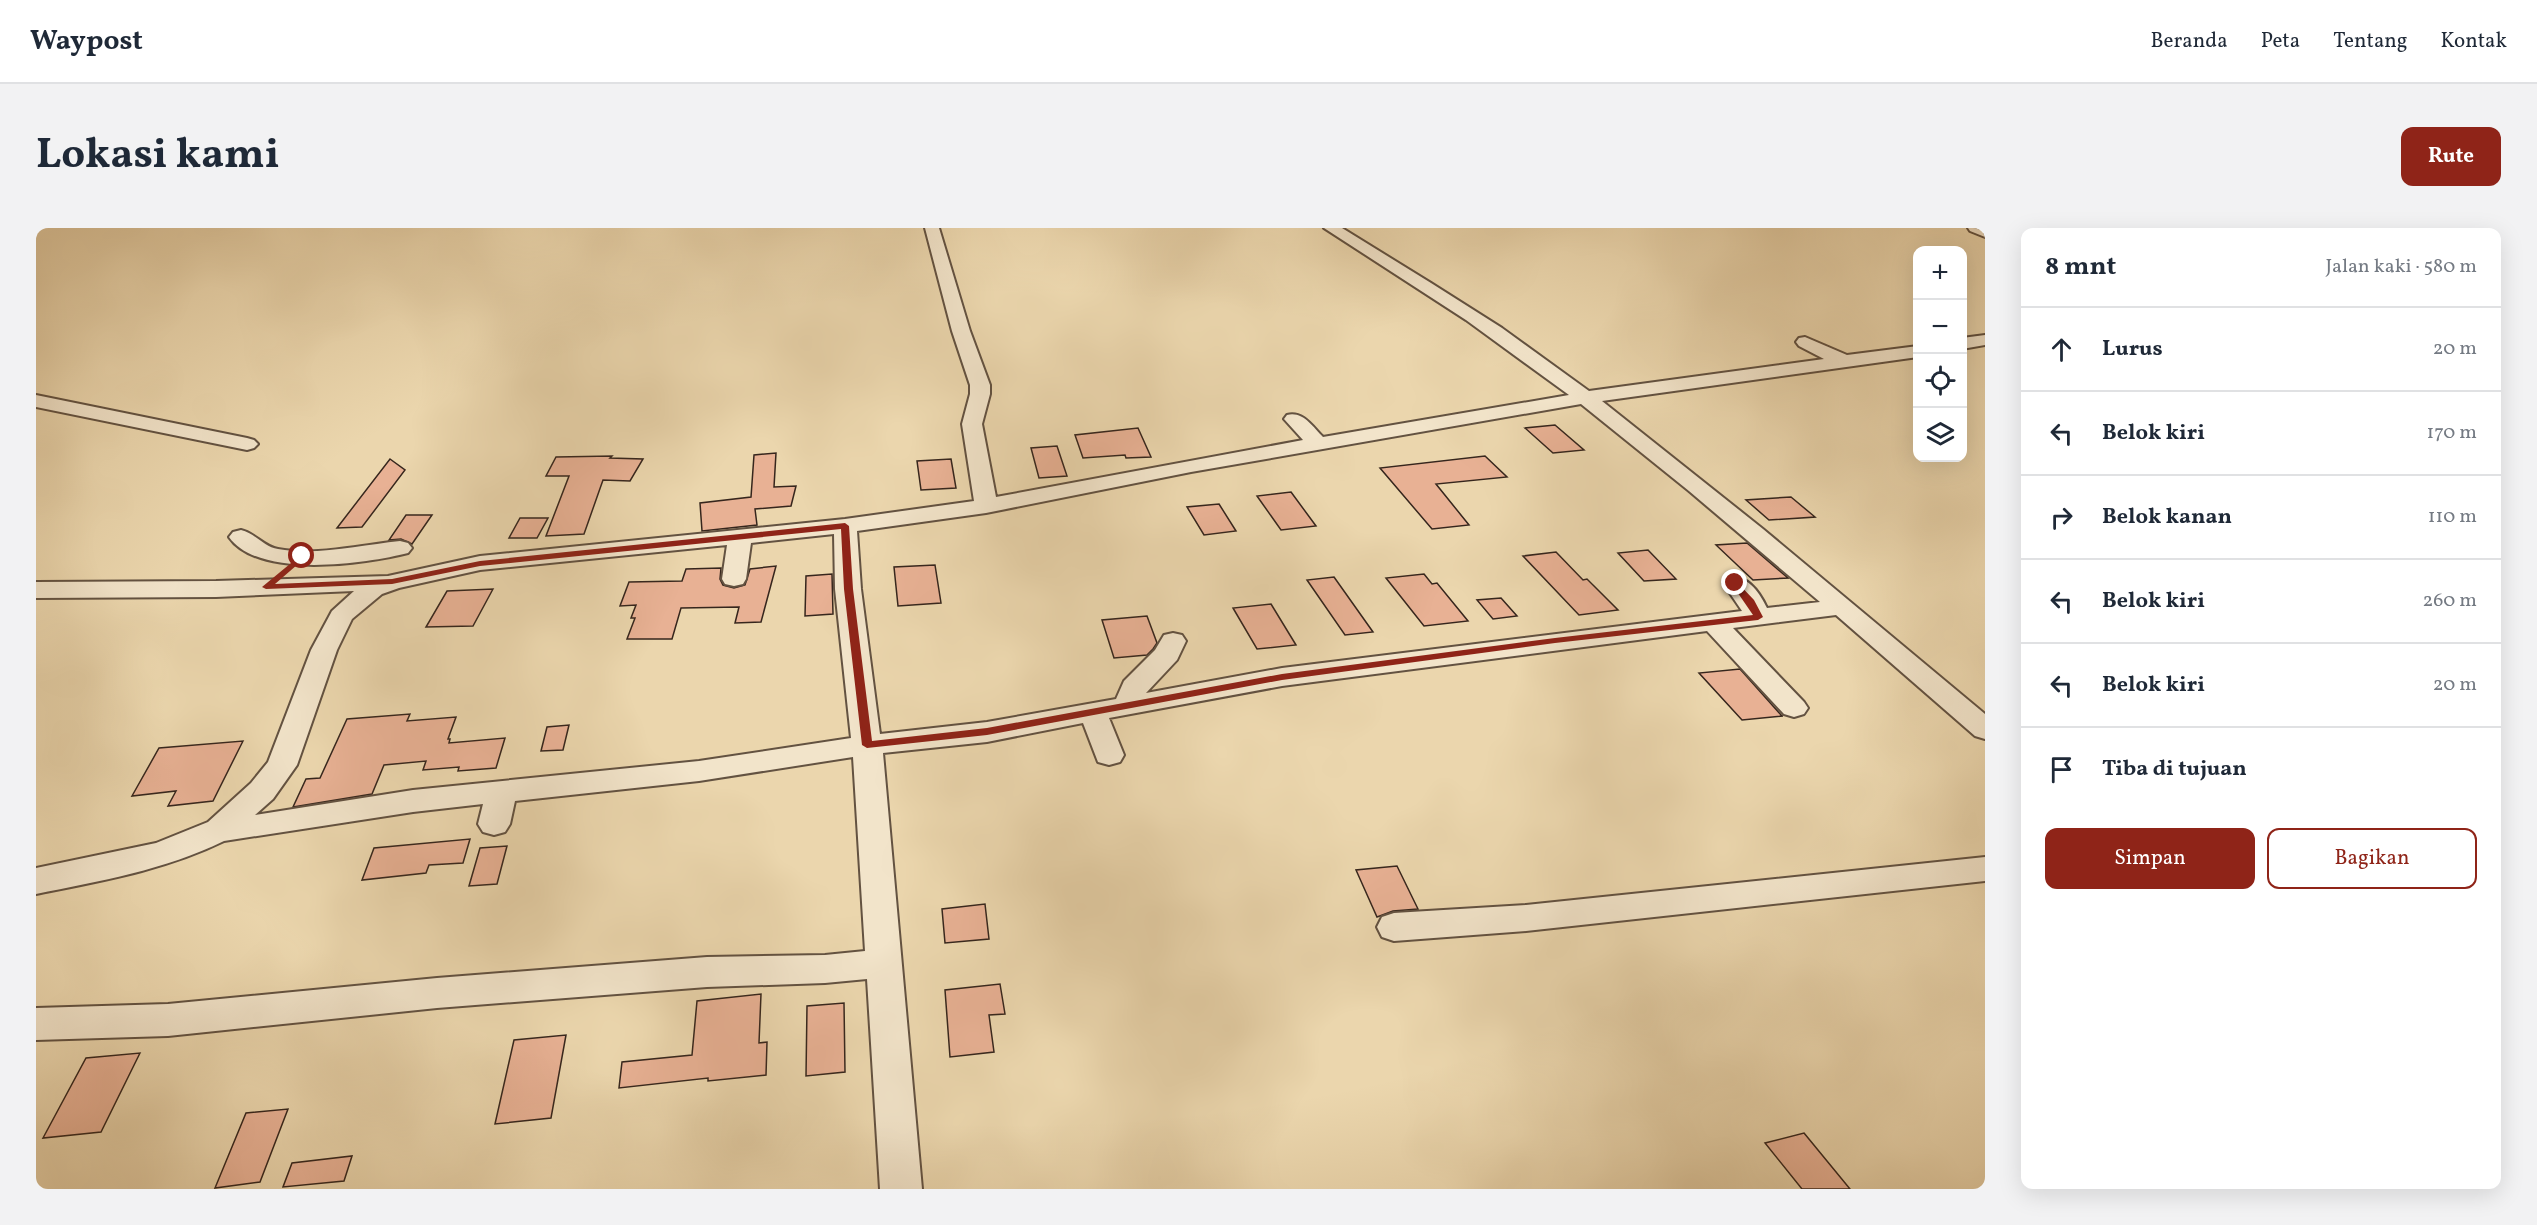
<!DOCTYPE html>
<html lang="id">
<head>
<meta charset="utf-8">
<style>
	body { margin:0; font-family:Vollkorn,serif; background:#f2f2f3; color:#1f2937 }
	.controls { position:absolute; right:18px; top:18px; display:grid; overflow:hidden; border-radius:12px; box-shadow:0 6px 24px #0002 }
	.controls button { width:54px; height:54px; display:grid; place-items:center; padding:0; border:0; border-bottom:2px solid #e0e1e3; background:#fff; color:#1f2937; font:30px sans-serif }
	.stop { position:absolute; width:18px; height:18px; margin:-14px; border:4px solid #8f2418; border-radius:50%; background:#fff }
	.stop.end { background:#8f2418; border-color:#fff; box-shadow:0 2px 6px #0008 }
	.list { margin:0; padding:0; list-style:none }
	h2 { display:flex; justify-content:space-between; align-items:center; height:78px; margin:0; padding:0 24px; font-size:26px }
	h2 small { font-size:20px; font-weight:400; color:#747a83 }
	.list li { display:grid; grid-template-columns:39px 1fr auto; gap:18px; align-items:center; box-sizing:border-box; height:84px; padding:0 24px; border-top:2px solid #e0e1e3 }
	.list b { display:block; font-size:22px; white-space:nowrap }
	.list em { font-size:20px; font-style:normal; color:#747a83 }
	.actions { display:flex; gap:12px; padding:18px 24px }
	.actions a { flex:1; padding:14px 0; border:2px solid #8f2418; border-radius:12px; text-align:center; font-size:21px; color:#8f2418 }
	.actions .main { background:#8f2418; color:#fff }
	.icon { flex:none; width:33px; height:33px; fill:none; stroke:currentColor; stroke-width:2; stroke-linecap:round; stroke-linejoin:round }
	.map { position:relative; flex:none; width:1949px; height:961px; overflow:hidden; border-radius:12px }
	header { display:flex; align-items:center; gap:36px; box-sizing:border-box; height:84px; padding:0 30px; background:#fff; border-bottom:2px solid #e0e1e3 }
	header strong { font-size:28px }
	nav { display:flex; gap:33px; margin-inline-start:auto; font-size:21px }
	.intro { display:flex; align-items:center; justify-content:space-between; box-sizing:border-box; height:144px; padding:0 36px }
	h1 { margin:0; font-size:42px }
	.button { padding:15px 27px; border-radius:12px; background:#8f2418; color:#fff; font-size:21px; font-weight:700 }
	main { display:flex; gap:36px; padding:0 36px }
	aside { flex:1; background:#fff; border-radius:12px; box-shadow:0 6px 24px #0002 }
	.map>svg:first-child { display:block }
</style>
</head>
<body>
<header>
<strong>Waypost</strong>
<nav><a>Beranda</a><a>Peta</a><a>Tentang</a><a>Kontak</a></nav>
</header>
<div class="intro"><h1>Lokasi kami</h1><a class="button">Rute</a></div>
<main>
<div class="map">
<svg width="1949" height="961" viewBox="0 0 1949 961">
	<rect width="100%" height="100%" fill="#ebd6ad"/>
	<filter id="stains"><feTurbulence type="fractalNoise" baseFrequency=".00333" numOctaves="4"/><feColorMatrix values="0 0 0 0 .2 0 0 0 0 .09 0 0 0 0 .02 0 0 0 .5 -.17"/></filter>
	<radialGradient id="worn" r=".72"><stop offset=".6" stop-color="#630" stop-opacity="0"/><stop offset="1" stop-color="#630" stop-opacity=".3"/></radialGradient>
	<!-- building -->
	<g fill="#e8b194" stroke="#36261d" stroke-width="1.5">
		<path d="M1519,197L1548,222L1517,225L1489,200Z"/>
		<path d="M1102,200L1115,229L1090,230L1089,227L1047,230L1039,207Z"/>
		<path d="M1021,218L1031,248L1003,250L995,220Z"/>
		<path d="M740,225L738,259L760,258L755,278L719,281L721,297L666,303L664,275L715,269L718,227Z"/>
		<path d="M576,228L574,230L607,231L594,253L567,252L548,306L510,308L533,248H510L520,229Z"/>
		<path d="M1449,228L1471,249L1400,256L1433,297L1396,301L1344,240Z"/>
		<path d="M354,231L369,242L326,299L301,300Z"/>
		<path d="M915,231L920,260L885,262L881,233Z"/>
		<path d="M1255,264L1280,298L1245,302L1221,268Z"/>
		<path d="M1755,269L1779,289L1733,292L1710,272Z"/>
		<path d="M1183,276L1200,303L1168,307L1151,279Z"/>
		<path d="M370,287H396L376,316L365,311L353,312Z"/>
		<path d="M484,290H512L501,310H473Z"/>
		<path d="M1711,315L1752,350L1717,352L1680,317Z"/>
		<path d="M1612,322L1640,351L1608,353L1582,325Z"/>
		<path d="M1520,324L1547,352L1551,351L1582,382L1543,387L1487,328Z"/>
		<path d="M899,337L905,375L862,378L858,339Z"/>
		<path d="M740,338L725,394L699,395L703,379L645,380L636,411H591L599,390H595L600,377L584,378L593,354L646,353L650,341L685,340L684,351L687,357L698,360L709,357L714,341Z"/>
		<path d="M796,346L797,386L769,388L770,348Z"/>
		<path d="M1388,346L1396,356L1401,355L1432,393L1388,398L1350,350Z"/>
		<path d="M1298,349L1337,404L1309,407L1271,352Z"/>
		<path d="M457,361L437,398L390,399L411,363Z"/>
		<path d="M1465,370L1481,388L1457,391L1441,372Z"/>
		<path d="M1235,376L1260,417L1221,421L1197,380Z"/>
		<path d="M1111,388L1121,415L1117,421L1111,427L1078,430L1066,392Z"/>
		<path d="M1704,441L1746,488H1747L1706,492L1663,445Z"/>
		<path d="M374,486L371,493L420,489L412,511H414L413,515L469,510L460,540L422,543L423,539L387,542L390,533L348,537L336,566L257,579L270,551L284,550L311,491Z"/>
		<path d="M533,497L527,522L505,523L511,499Z"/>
		<path d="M207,513L177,573L132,578L140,563L96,568L123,520Z"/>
		<path d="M434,611L427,635L393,637L390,645L326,652L338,620Z"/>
		<path d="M471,618L461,656L433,658L444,620Z"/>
		<path d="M1361,638L1382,681L1357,683L1341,689L1320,642Z"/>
		<path d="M949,676L953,711L909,715L906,681Z"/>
		<path d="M964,756L969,786L953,787L958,824L914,829L909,762Z"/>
		<path d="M725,766L723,815L731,814L730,847L672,853V850L583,860L586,834L656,827L661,773Z"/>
		<path d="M808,775L809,844L770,848L771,778Z"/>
		<path d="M530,807L515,890L459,896L478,812Z"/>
		<path d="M104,825L65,904L7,910L50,830Z"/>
		<path d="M252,881L224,954L179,960L210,885Z"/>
		<path d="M1768,905L1814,961H1766L1729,915Z"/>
		<path d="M316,928L308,953L247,959L256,935Z"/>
	</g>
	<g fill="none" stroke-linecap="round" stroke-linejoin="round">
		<defs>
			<g id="minor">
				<path d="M889,0H903L934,103L954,157V166L946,196L960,269L1267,212L1248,191L1251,187C1267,183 1276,198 1287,209L1533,167L1430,92L1288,0H1306L1395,55L1466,100L1553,163L1788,131L1763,118L1760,114L1763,110L1769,109L1811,127L1882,118V129L1566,173L1727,301L1949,486V511L1939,508L1800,387L1697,400L1768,474L1772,480L1768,486L1758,489L1748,486L1671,403L1246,458L1073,490L1088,527L1084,534L1073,537L1062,534L1047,495L951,514L847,525L886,961H844L831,751L789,755L671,759L401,780L132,808L0,812V780L132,776L401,750L671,729L789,727L829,723L817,529L663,553L479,573L474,596L469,604L458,607L447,604L442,596L447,576L377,584L188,613C129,642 64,653 0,666V640L120,615L172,594L215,555L232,534L275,422L296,383L318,363L180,369L0,370V354L180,353L352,348L444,328L809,291L938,273L926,196L934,166V157L916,103ZM1545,176L1653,263L1784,374L1731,380C1723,363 1710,345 1690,350L1687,355L1706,383L1246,440L1110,465L1141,432L1150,413L1146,407L1137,405L1128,407L1119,422L1088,453L1080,471L951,494L844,506L825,361L821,303L950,285L1155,244ZM798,306L799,361L815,510L663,533L377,562L219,587L237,571L261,537L301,422L316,391L346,366L363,360L444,342L691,317L686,351L689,356L698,358L707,356L710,351L715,315Z"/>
				<path d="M1932,0H1949V9L1934,3Z"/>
				<path d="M1949,107V117L1926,121V110Z"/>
				<path d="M0,167L211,210L218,212L222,216L218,220L211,222L0,179Z"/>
				<path d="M205,302C219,305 228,319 242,321C281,328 325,317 364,313L372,315L376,320L372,325C329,336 222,351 193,309L197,304Z"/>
				<path d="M1949,629V653L1490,703L1358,713L1346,709L1341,699L1346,689L1358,685L1490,677Z"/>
			</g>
		</defs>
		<!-- minor casing -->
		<use href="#minor" stroke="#635241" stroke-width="4"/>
		<!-- minor -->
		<use href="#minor" fill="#f2e4ca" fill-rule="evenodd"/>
	</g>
	<!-- route -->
	<path fill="#8f2418" d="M809,295L813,298L817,361L836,513L951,500L1246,446L1519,410L1717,387L1695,355L1699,352L1718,372L1727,389L1722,392L1519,415L1246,452L951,507L831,520L826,517L808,361L805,301L444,338L356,356L230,361L226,359L266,326L269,327V330L239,356L356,351L444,333Z"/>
	<rect width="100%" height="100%" filter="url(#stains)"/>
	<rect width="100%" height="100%" fill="url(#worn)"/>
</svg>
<div class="controls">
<button>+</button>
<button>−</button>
<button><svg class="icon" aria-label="locate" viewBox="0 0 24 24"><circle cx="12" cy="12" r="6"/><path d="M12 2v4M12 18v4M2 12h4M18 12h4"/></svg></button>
<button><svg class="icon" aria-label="layers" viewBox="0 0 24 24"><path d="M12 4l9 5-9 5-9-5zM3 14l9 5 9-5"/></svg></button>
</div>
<div class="stop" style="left:266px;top:328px"></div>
<div class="stop end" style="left:1699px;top:355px"></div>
</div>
<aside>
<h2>8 mnt<small>Jalan kaki · 580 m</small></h2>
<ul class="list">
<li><svg class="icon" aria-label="ahead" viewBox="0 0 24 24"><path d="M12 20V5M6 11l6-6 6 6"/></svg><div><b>Lurus</b></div><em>20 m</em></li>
<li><svg class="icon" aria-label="left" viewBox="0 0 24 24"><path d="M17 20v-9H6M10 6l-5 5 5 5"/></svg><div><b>Belok kiri</b></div><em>170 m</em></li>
<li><svg class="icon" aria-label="right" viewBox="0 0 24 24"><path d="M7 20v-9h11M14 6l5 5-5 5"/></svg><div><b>Belok kanan</b></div><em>110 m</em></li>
<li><svg class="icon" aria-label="left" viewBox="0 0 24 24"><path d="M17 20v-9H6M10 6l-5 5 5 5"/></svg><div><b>Belok kiri</b></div><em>260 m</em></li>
<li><svg class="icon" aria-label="left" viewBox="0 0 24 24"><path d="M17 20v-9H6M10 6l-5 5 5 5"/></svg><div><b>Belok kiri</b></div><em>20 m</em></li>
<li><svg class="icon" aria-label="arrive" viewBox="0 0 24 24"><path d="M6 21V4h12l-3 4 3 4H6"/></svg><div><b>Tiba di tujuan</b></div></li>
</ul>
<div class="actions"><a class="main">Simpan</a><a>Bagikan</a></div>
</aside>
</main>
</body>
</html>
